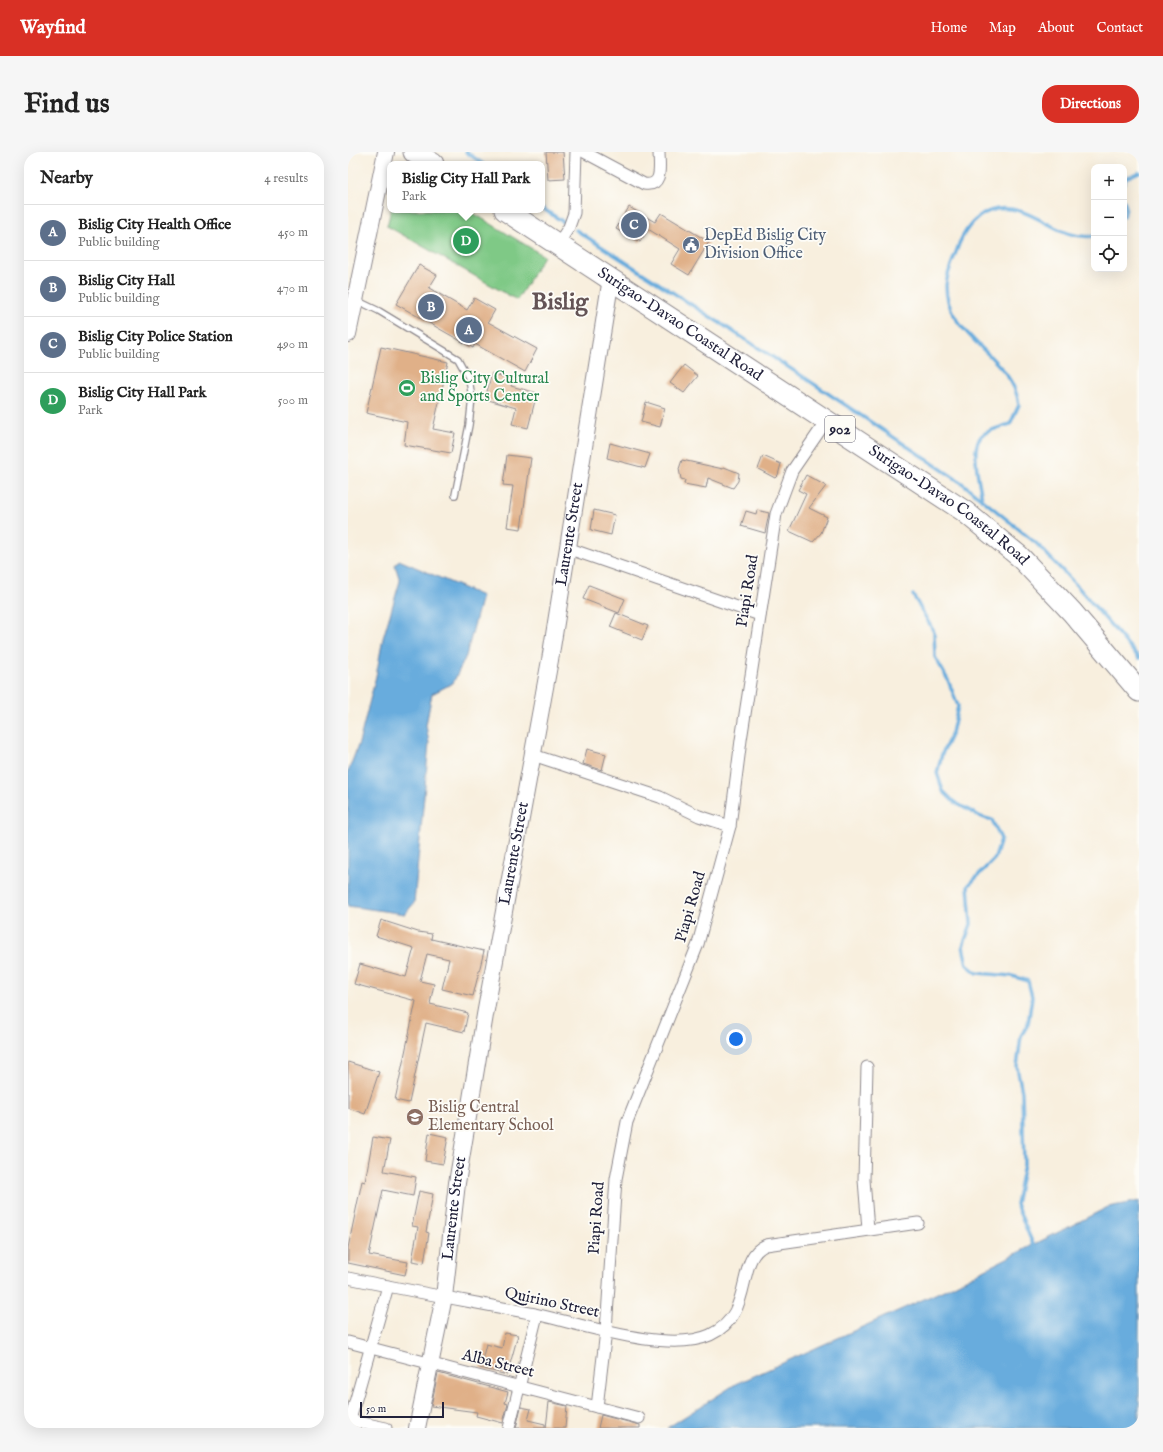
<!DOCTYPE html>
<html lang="en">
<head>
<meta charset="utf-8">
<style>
	body { margin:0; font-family:"IM FELL English",serif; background:#f6f6f6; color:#222 }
	.controls { position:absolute; right:12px; top:12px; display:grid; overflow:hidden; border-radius:8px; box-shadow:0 4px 16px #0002 }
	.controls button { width:36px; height:36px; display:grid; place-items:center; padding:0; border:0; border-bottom:1px solid #e0e0e0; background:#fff; color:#222; font:20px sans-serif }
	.scale { position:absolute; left:12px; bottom:10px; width:84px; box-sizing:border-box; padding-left:4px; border:2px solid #22223b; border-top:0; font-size:11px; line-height:14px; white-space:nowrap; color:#22223b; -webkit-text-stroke:3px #fdfcf7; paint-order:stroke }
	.you { position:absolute; left:388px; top:887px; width:14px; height:14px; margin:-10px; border:3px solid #fff; border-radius:50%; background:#1a73e8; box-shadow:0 0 0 6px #1a73e833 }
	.badge { display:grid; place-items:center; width:26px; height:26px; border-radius:50%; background:#d93025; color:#fff; font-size:13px; font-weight:700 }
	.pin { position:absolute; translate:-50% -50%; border:2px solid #fff; box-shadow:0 1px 4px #0006 }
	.popup { position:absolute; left:39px; top:9px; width:158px; height:52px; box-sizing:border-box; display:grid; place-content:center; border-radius:8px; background:#fff; filter:drop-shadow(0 1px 3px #0005); font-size:13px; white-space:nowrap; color:#767676 }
	.popup b { font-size:15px; color:#222 }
	.popup::after { content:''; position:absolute; left:50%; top:100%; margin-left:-8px; border:8px solid transparent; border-top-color:#fff }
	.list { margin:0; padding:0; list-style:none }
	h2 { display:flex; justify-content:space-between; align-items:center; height:52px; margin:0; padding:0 16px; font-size:17px }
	h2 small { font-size:13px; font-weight:400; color:#767676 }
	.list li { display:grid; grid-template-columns:26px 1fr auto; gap:12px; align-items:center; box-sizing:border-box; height:56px; padding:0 16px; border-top:1px solid #e0e0e0 }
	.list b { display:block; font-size:15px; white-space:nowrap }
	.list p { margin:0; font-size:13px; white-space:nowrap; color:#767676 }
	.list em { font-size:13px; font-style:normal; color:#767676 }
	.icon { flex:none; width:22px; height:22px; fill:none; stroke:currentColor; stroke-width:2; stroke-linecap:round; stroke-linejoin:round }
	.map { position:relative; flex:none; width:791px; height:1276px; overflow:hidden; border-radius:16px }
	header { display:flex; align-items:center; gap:24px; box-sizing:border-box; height:56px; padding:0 20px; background:#d93025; color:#fff }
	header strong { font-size:19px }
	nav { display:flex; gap:22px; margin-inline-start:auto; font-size:14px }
	.intro { display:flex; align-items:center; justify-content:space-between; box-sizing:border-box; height:96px; padding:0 24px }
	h1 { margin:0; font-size:28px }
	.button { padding:10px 18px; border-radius:16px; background:#d93025; color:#fff; font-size:14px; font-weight:700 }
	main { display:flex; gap:24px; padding:0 24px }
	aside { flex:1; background:#fff; border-radius:16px; box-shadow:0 4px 16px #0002 }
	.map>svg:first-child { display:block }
</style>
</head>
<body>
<header>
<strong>Wayfind</strong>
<nav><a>Home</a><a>Map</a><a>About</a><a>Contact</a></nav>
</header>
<div class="intro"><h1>Find us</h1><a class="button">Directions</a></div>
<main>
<aside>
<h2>Nearby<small>4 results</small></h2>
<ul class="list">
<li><span class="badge" style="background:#5c6f8a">A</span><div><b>Bislig City Health Office</b><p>Public building</p></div><em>450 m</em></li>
<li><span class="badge" style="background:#5c6f8a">B</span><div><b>Bislig City Hall</b><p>Public building</p></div><em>470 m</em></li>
<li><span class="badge" style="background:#5c6f8a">C</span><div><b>Bislig City Police Station</b><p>Public building</p></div><em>490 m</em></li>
<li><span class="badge" style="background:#2e9e5b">D</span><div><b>Bislig City Hall Park</b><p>Park</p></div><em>500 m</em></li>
</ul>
</aside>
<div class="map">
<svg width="791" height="1276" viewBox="0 0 791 1276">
	<rect width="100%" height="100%" fill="#fdfcf7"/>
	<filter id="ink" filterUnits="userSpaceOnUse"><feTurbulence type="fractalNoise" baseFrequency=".025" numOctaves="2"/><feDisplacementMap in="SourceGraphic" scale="8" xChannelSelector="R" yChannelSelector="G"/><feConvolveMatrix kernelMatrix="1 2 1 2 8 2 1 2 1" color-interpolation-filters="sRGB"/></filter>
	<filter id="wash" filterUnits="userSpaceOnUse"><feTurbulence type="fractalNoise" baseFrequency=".012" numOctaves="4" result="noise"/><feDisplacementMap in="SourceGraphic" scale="16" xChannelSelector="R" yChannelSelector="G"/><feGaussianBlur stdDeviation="0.9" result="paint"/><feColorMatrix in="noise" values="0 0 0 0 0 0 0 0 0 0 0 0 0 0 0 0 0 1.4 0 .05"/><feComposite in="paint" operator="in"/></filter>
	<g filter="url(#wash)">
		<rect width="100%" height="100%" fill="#f8efde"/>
		<!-- green -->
		<path fill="#7fc986" stroke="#507660" d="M43,58H120L196,104L169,148L39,74Z"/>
		<!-- water -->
		<g fill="#67acdd" stroke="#44678c">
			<path d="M51,408L134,444L118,504L105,531L84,542L78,573L81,591L66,751L57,762L0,754V620L11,591L28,524L35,486L52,429L47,413Z"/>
			<path d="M791,1049V1276H319L386,1233L596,1138L760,1055Z"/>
		</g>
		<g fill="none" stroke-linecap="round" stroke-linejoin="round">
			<!-- stream -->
			<g stroke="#67acdd" stroke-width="3.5">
				<path d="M118,0L135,12"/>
				<path d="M776,31L778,26L791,20"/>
				<path d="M776,49L778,55L776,65"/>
				<path d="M194,56L217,71"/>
				<path d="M228,78L454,224L614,331L689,392L730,435L791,506"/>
				<path d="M634,348C632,331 620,292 636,282C643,277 654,275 662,272L671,253C665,203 597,186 598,133C599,120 607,104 611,92C618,75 631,60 649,57C683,51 711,90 746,84"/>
				<path d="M565,443L586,480L587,505L600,528L610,554L604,581L594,602L589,621L595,639L606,650L633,665L644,668L653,687L647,706L620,734L623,772L615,794L619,813L629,821L664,824L680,829L684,845L680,872L673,884L669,915L674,940L676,1012L668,1052L687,1097"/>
			</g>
		</g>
		<g id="blocks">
			<!-- building -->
			<g fill="#e0b088">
				<path d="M198,0H215L217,27L200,28Z"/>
				<path d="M281,55L307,70L313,61L361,90L341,123L323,112L332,97L300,77L292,90L268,77Z"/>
				<path d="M71,113L89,123L81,136L119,158L126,146L147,158L140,170L189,197L177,220L127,192L125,196L48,152Z"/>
				<path d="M33,195L100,210L85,277L107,281L103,301L56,293L59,270L18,261Z"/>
				<path d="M336,213L350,224L336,241L322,231Z"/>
				<path d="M144,221L165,228L163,234L189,241L180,276L164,272L168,256L137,247Z"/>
				<path d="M298,250L317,256L312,275L293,270Z"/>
				<path d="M262,291L302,302L297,316L259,306Z"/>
				<path d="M159,303L183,306L173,377L159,375L165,334L155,333Z"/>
				<path d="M415,304L433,312L430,323L427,326L410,317Z"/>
				<path d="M334,308L375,317L376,315L391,321L390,329L385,336L360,326L358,336L336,332L337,328L333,327L331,317Z"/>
				<path d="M458,323L478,334L461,356L479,365L473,381L465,390L441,379L458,342L450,338Z"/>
				<path d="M246,358L267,363L263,383L243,378Z"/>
				<path d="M409,358L421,361L417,381L393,374L398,359L408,362Z"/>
				<path d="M241,433L277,447L271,461L235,447Z"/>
				<path d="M268,461L300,474L294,488L262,475Z"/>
				<path d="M239,597L258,602L254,618L235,612Z"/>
				<path d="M33,768L70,780L84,782L83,787L136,799L125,844L94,837L101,807L79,802L72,829L86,832L82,852L120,861L116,880L78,871L61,951L47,948L68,849L6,832L12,812L58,825L66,796L28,784Z"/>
				<path d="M0,910L31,920L17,962L0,956Z"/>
				<path d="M81,981L100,985L95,1012L77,1009Z"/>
				<path d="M25,985L42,988L36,1019L68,1025L65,1044L35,1038L21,1103L60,1110L57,1123L0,1111V1096L14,1029L17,1030Z"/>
				<path d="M71,1039L85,1042L78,1080L81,1081L76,1111L64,1109L70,1075L64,1074Z"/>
				<path d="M157,1181L170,1183L159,1223L132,1216L138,1192L154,1196Z"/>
				<path d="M90,1221L160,1240L157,1251L160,1252L155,1271L128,1264L129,1260L83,1254Z"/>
				<path d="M201,1250L219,1254L217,1276H198Z"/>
				<path d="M173,1255L183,1257L180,1268L197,1272V1276H168Z"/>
				<path d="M253,1263L292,1273V1276H250Z"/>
			</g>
		</g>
	</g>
	<g filter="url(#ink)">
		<use href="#blocks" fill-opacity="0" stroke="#8d888c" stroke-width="1"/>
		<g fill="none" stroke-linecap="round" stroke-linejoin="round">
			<defs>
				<path id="lane" d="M8,148L31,159L110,207L121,227L124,246L121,273L107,343"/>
				<g id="street">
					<path d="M236,0L296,32C316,35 311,13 311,0"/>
					<path d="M210,92L221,75L226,61L228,0"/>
					<path d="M219,396L412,463"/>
					<path d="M185,603L312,645L351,664L382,674"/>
					<path d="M519,915L516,1028L520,1077"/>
					<path d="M0,1126C62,1139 125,1150 187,1162C233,1172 320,1202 362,1183C408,1162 386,1106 418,1093L570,1071"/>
					<path d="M0,1190L291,1266"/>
					<path d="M249,1255L258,1179L268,1027L279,970L350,792L382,674L393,588L428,362L444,319L479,268"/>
					<path d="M0,1268L38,1276"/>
					<path d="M0,1275L40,1134"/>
					<path d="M161,1276L189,1163"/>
				</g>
				<g id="secondary">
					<path d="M0,182L38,0"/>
					<path id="s1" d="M69,1276L96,1145L109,1031L137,863L202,508L263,126"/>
				</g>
				<g id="highway">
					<path d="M66,0L85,12"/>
					<path id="s2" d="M157,58L616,359L671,404L724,460L791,539"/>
				</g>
			</defs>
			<!-- lane casing -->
			<use href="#lane" stroke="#8d888c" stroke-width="8"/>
			<!-- street casing -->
			<use href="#street" stroke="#8d888c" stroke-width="13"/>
			<!-- secondary casing -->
			<use href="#secondary" stroke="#8d888c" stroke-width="18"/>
			<!-- highway casing -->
			<use href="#highway" stroke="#8d888c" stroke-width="23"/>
			<!-- lane -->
			<use href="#lane" stroke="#fff" stroke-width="5.5"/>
			<!-- street -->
			<use href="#street" stroke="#fff" stroke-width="11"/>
			<!-- secondary -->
			<use href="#secondary" stroke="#fff" stroke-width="16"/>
			<!-- highway -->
			<use href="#highway" stroke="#fff" stroke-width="21"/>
		</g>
	</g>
	<!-- icons -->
	<defs>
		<symbol id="civic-disc" viewBox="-11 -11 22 22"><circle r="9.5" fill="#5c6f8a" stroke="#fdfcf7"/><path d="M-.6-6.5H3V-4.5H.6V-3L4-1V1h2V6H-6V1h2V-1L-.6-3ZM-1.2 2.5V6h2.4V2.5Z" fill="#fff"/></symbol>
		<symbol id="stadium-disc" viewBox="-11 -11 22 22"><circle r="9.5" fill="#2e9e5b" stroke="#fdfcf7"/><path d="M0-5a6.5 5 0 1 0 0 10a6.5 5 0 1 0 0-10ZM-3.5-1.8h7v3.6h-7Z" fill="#fff"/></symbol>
		<symbol id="school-disc" viewBox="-11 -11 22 22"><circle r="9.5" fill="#8d6e63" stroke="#fdfcf7"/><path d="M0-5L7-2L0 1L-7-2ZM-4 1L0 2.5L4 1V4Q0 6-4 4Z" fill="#fff"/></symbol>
	</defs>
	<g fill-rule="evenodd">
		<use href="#civic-disc" x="333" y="83" width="20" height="20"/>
		<use href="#stadium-disc" x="49" y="226" width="20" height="20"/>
		<use href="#school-disc" x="57" y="955" width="20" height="20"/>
	</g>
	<g text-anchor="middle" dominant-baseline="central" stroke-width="3.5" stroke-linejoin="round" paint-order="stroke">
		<!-- shield labels -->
		<rect fill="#fdfcf7" stroke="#646373" stroke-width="1" x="477" y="264" width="30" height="26" rx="3"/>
		<g font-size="15" font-weight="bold" fill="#22223b">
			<text x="492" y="277">902</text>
		</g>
		<!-- service labels -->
		<g font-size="16" fill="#4e5e75" stroke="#fdfcf7" text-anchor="start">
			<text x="356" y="84">DepEd Bislig City<tspan x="356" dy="18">Division Office</tspan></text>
		</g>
		<!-- street labels -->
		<g font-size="16" fill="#22223b" stroke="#fdfcf7">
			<text stroke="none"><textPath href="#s2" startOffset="209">Surigao-Davao Coastal Road</textPath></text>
			<text stroke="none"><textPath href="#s2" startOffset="533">Surigao-Davao Coastal Road</textPath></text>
			<text stroke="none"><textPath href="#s1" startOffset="907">Laurente Street</textPath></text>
			<text transform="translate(400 439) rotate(-81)">Piapi Road</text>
			<text stroke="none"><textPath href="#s1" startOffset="583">Laurente Street</textPath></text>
			<text transform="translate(343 755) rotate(-74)">Piapi Road</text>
			<text stroke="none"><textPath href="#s1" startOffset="223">Laurente Street</textPath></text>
			<text transform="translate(249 1066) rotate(-86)">Piapi Road</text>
			<text transform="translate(204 1151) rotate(12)">Quirino Street</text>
			<text transform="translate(150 1212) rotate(14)">Alba Street</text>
		</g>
		<!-- leisure labels -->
		<g font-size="16" fill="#27864d" stroke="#fdfcf7" text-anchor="start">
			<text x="72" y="227">Bislig City Cultural<tspan x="72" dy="18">and Sports Center</tspan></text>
		</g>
		<!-- education labels -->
		<g font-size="16" fill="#785e54" stroke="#fdfcf7" text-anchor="start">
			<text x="80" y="956">Bislig Central<tspan x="80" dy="18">Elementary School</tspan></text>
		</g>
		<!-- town labels -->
		<g font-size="24" font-weight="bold" fill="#645456" stroke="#fdfcf7">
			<text x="212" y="150">Bislig</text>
		</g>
	</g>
</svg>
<div class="controls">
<button>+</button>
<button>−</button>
<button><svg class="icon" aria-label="locate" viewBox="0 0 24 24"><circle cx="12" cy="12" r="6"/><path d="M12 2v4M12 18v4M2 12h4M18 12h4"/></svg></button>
</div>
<div class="scale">50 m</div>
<div class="you"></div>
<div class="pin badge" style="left:121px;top:178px;background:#5c6f8a">A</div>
<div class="pin badge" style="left:83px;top:155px;background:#5c6f8a">B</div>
<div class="pin badge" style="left:286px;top:73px;background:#5c6f8a">C</div>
<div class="pin badge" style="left:118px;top:89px;background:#2e9e5b">D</div>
<div class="popup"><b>Bislig City Hall Park</b>Park</div>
</div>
</main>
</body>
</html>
